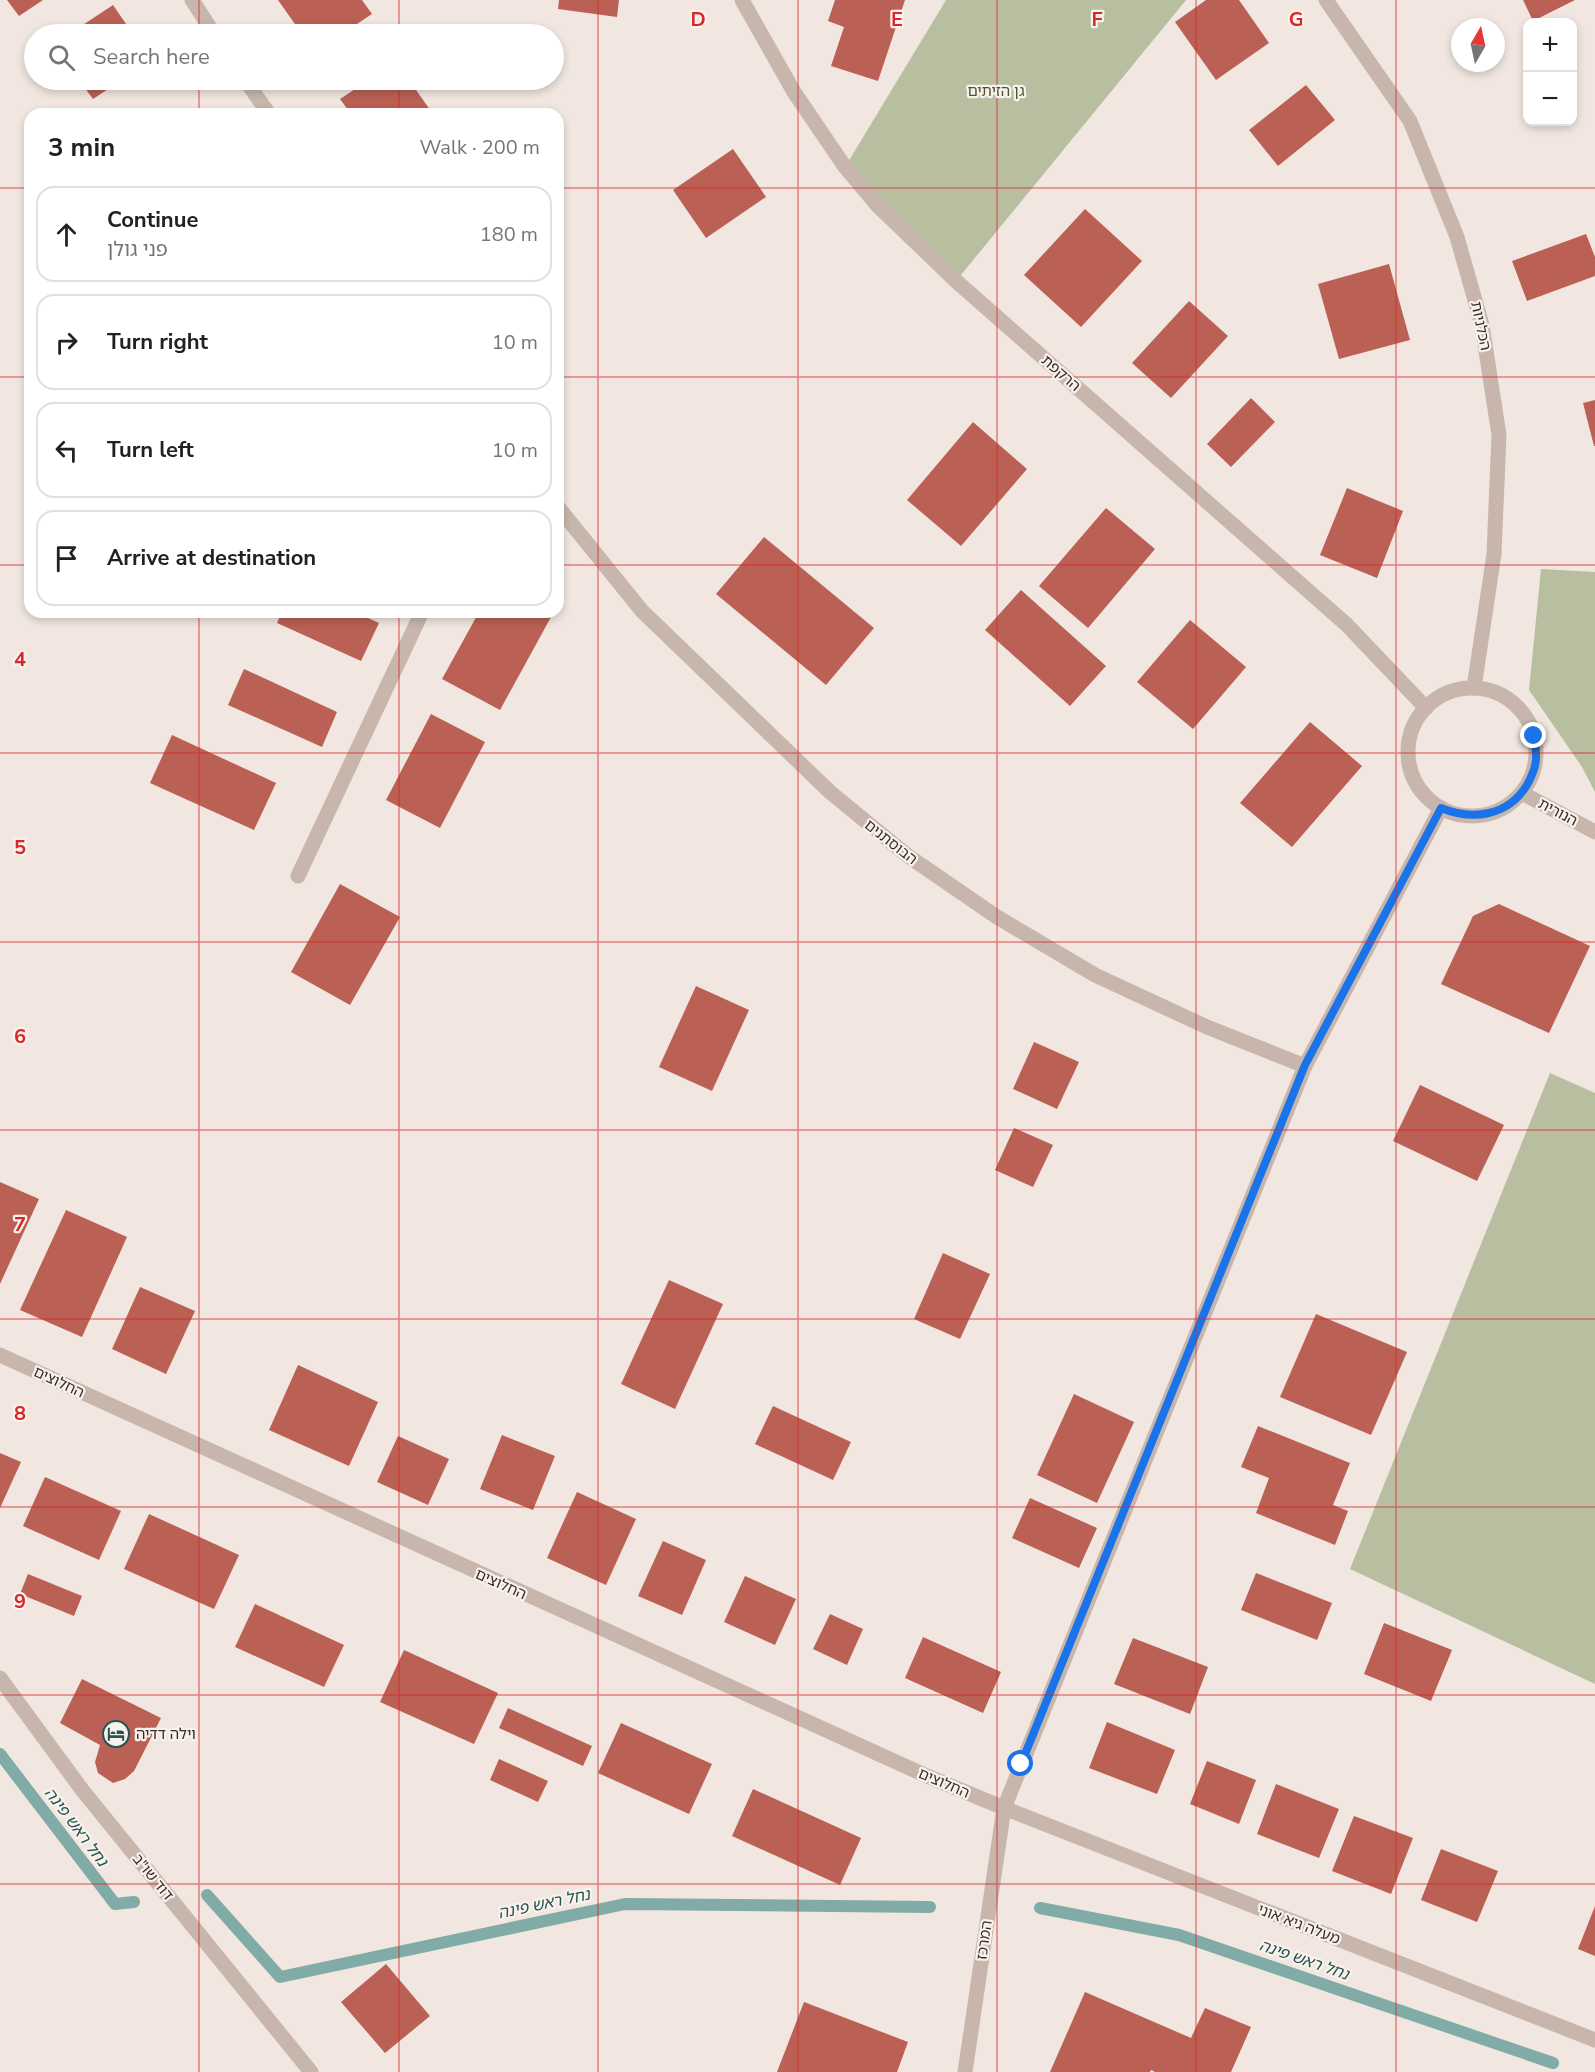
<!DOCTYPE html>
<html lang="en">
<head>
<meta charset="utf-8">
<style>
	body { margin:0; font-family:"Nunito Sans","Noto Sans Hebrew",sans-serif; background:#f6f6f6; color:#202124 }
	.controls { position:absolute; right:18px; top:18px; display:grid; overflow:hidden; border-radius:12px; box-shadow:0 3px 9px #0003 }
	.controls button { width:54px; height:54px; display:grid; place-items:center; padding:0; border:0; border-bottom:2px solid #e0e0e0; background:#fff; color:#202124; font:30px sans-serif }
	.compass { position:absolute; left:1451px; top:18px; width:54px; height:54px; border-radius:50%; background:#fff; box-shadow:0 3px 9px #0003; rotate:9deg }
	.stop { position:absolute; width:18px; height:18px; margin:-14px; border:4px solid #1a73e8; border-radius:50%; background:#fff }
	.stop.end { background:#1a73e8; border-color:#fff; box-shadow:0 2px 6px #0008 }
	.list { margin:0; padding:0; list-style:none }
	h2 { display:flex; justify-content:space-between; align-items:center; height:78px; margin:0; padding:0 24px; font-size:26px }
	h2 small { font-size:20px; font-weight:400; color:#757577 }
	.list li { display:grid; grid-template-columns:39px 1fr auto; gap:18px; align-items:center; box-sizing:border-box; height:96px; margin:0 12px 12px; padding:0 12px; border:2px solid #e0e0e0; border-radius:18px }
	.list b { display:block; font-size:22px; white-space:nowrap }
	.list p { margin:0; font-size:20px; white-space:nowrap; color:#757577 }
	.list em { font-size:20px; font-style:normal; color:#757577 }
	.icon { flex:none; width:33px; height:33px; fill:none; stroke:currentColor; stroke-width:2; stroke-linecap:round; stroke-linejoin:round }
	.map { position:relative; flex:none; width:1595px; height:2072px; overflow:hidden }
	.search { position:absolute; background:#fff; box-shadow:0 3px 9px #0003; left:24px; top:24px; width:540px; height:66px; display:flex; align-items:center; gap:15px; box-sizing:border-box; padding:0 21px; border-radius:33px; color:#757577; font-size:22px }
	.panel { position:absolute; background:#fff; box-shadow:0 3px 9px #0003; left:24px; top:108px; width:540px; height:510px; border-radius:18px }
	.map>svg:first-child { display:block }
</style>
</head>
<body>
<div class="map">
<svg width="1595" height="2072" viewBox="0 0 1595 2072">
	<rect width="100%" height="100%" fill="#f1e7e0"/>
	<!-- green -->
	<g fill="#b8bfa1">
		<path d="M946,0H1186L956,281L845,167Z"/>
		<path d="M1541,569L1595,572V792L1582,767L1529,690Z"/>
		<path d="M1550,1073L1595,1093V1684L1350,1569Z"/>
	</g>
	<g fill="none" stroke-linecap="round" stroke-linejoin="round">
		<!-- stream -->
		<g stroke="#81aba7" stroke-width="12">
			<path d="M0,1754L115,1904L134,1902"/>
			<path d="M207,1895L280,1977L625,1904L930,1907"/>
			<path d="M1040,1908L1179,1935L1553,2063"/>
		</g>
	</g>
	<!-- building -->
	<g fill="#ba6054">
		<path d="M7,0H43L19,16Z"/>
		<path d="M278,0H362L372,14L342,34H302Z"/>
		<path d="M559,0H619L617,17L558,9Z"/>
		<path d="M835,0H905L878,81L831,66L844,27L828,21Z"/>
		<path d="M1206,0H1239L1269,43L1216,80L1175,22Z"/>
		<path d="M1523,0H1575L1533,21Z"/>
		<path d="M113,5L133,34H69Z"/>
		<path d="M79,80H122L93,99Z"/>
		<path d="M369,80H409L433,114H351L340,99Z"/>
		<path d="M1306,85L1335,120L1278,166L1249,130Z"/>
		<path d="M733,149L766,197L706,238L673,190Z"/>
		<path d="M1085,209L1142,261L1081,327L1024,275Z"/>
		<path d="M1586,234L1595,257V276L1527,301L1512,261Z"/>
		<path d="M1389,264L1410,340L1339,359L1318,284Z"/>
		<path d="M1189,301L1228,336L1171,398L1132,363Z"/>
		<path d="M1251,398L1275,422L1231,467L1207,444Z"/>
		<path d="M1595,400V446H1594L1583,403Z"/>
		<path d="M973,422L1027,469L961,546L907,500Z"/>
		<path d="M1347,488L1403,511L1377,578L1320,555Z"/>
		<path d="M1106,508L1155,549L1088,628L1039,586Z"/>
		<path d="M764,537L874,628L826,685L716,594Z"/>
		<path d="M1021,590L1106,666L1070,706L985,630Z"/>
		<path d="M282,612H355L379,623L361,661L277,623Z"/>
		<path d="M479,612H542L551,617L500,710L442,679Z"/>
		<path d="M1190,620L1246,667L1193,729L1137,682Z"/>
		<path d="M244,669L337,712L322,747L228,705Z"/>
		<path d="M431,714L485,742L440,828L386,800Z"/>
		<path d="M1310,722L1362,766L1292,847L1240,803Z"/>
		<path d="M172,735L276,783L254,830L150,783Z"/>
		<path d="M340,884L400,917L350,1005L291,972Z"/>
		<path d="M1499,904L1590,946L1549,1033L1441,984L1473,916Z"/>
		<path d="M696,986L749,1010L712,1091L659,1067Z"/>
		<path d="M1034,1042L1079,1062L1057,1109L1013,1089Z"/>
		<path d="M1420,1085L1504,1125L1477,1181L1393,1141Z"/>
		<path d="M1014,1128L1053,1145L1033,1187L995,1170Z"/>
		<path d="M0,1182L39,1199L0,1284Z"/>
		<path d="M66,1210L127,1237L82,1337L20,1310Z"/>
		<path d="M943,1253L990,1274L960,1339L914,1319Z"/>
		<path d="M669,1280L723,1304L675,1409L621,1384Z"/>
		<path d="M140,1287L195,1311L166,1374L112,1349Z"/>
		<path d="M1316,1314L1407,1352L1371,1435L1280,1397Z"/>
		<path d="M298,1365L378,1402L349,1466L269,1430Z"/>
		<path d="M1074,1394L1134,1422L1097,1503L1037,1475Z"/>
		<path d="M773,1406L851,1442L833,1480L755,1444Z"/>
		<path d="M1258,1426L1350,1463L1333,1505L1348,1511L1335,1545L1256,1513L1269,1478L1241,1467Z"/>
		<path d="M502,1435L555,1456L533,1510L480,1489Z"/>
		<path d="M398,1436L449,1459L428,1505L377,1482Z"/>
		<path d="M0,1453L21,1462L0,1508Z"/>
		<path d="M45,1477L121,1511L99,1560L23,1526Z"/>
		<path d="M577,1492L636,1519L606,1585L547,1558Z"/>
		<path d="M1030,1498L1097,1528L1079,1568L1012,1538Z"/>
		<path d="M149,1514L239,1555L214,1609L124,1569Z"/>
		<path d="M663,1541L706,1560L682,1615L638,1596Z"/>
		<path d="M1256,1573L1332,1603L1317,1640L1241,1610Z"/>
		<path d="M28,1574L82,1596L74,1616L20,1594Z"/>
		<path d="M745,1576L796,1599L775,1645L724,1622Z"/>
		<path d="M255,1604L344,1645L324,1687L235,1647Z"/>
		<path d="M830,1614L863,1629L847,1665L813,1649Z"/>
		<path d="M1384,1623L1452,1650L1431,1701L1364,1674Z"/>
		<path d="M923,1637L1001,1672L983,1713L905,1678Z"/>
		<path d="M1133,1638L1208,1667L1190,1714L1114,1684Z"/>
		<path d="M404,1650L498,1693L474,1744L380,1702Z"/>
		<path d="M82,1679L161,1718L134,1771L125,1779L113,1783L98,1773L95,1762L100,1745L60,1723Z"/>
		<path d="M508,1708L592,1746L583,1766L499,1728Z"/>
		<path d="M1107,1722L1175,1750L1157,1794L1089,1768Z"/>
		<path d="M621,1723L712,1764L689,1814L598,1773Z"/>
		<path d="M499,1759L548,1781L538,1802L490,1780Z"/>
		<path d="M1207,1761L1256,1780L1239,1824L1190,1804Z"/>
		<path d="M1276,1784L1339,1809L1319,1858L1257,1834Z"/>
		<path d="M753,1789L861,1838L840,1885L732,1836Z"/>
		<path d="M1354,1816L1413,1838L1391,1894L1332,1871Z"/>
		<path d="M1441,1849L1498,1871L1477,1922L1421,1900Z"/>
		<path d="M1595,1906V1956L1578,1949Z"/>
		<path d="M386,1964L430,2016L385,2053L341,2002Z"/>
		<path d="M1085,1992L1191,2038L1205,2008L1251,2027L1231,2072H1155L1151,2070L1150,2072H1050Z"/>
		<path d="M804,2002L908,2042L897,2072H777Z"/>
	</g>
	<g fill="none" stroke-linecap="round" stroke-linejoin="round">
		<!-- service -->
		<path stroke="#c8b6ad" stroke-width="15" d="M298,876L422,612"/>
		<!-- minor -->
		<g stroke="#c8b6ad" stroke-width="15">
			<path d="M192,0L214,34"/>
			<path d="M742,0L794,92L845,167L877,205L956,281L1347,625L1426,708"/>
			<path d="M1326,0L1410,121L1457,237L1482,325L1499,435L1494,554L1474,688"/>
			<path d="M245,80L269,114"/>
			<path d="M558,507L642,611L830,792L908,856L997,917L1095,975L1207,1027L1305,1066"/>
			<circle cx="1472" cy="752" r="64"/>
			<path d="M1522,793L1595,832"/>
			<path d="M0,1355L927,1776L1004,1808L1305,1066L1441,808"/>
			<path d="M0,1678L83,1791L311,2072"/>
		</g>
		<!-- tertiary -->
		<path stroke="#c8b6ad" stroke-width="15" d="M965,2072L1004,1808L1595,2040"/>
	</g>
	<g fill="none" stroke-linecap="round" stroke-linejoin="round">
		<!-- route -->
		<path stroke="#1a73e8" stroke-width="8" d="M1021,1764L1305,1065L1441,808C1473,821 1508,816 1527,785C1532,776 1537,765 1536,754C1536,748 1535,742 1534,736"/>
	</g>
	<!-- grid -->
	<path fill="none" stroke="#d62828" stroke-width="1.5" stroke-opacity="0.55" d="M199,0V34M399,0V34M598,0V2072M798,0V2072M997,0V2072M1196,0V2072M1396,0V2072M199,80V114M399,80V114M0,188H30M558,188H1595M0,377H30M558,377H1595M0,565H30M558,565H1595M199,612V2072M399,612V2072M0,753H1595M0,942H1595M0,1130H1595M0,1319H1595M0,1507H1595M0,1695H1595M0,1884H1595"/>
	<!-- icons -->
	<defs>
		<symbol id="hotel-ring" viewBox="-11 -11 22 22"><circle r="9.5" fill="#f9f1ec" stroke="#245451" stroke-width="1.5"/><path d="M-6-4.5h1.5V1H6V5H4.5V3h-9V5H-6ZM-4 0a1.8 1.8 0 1 1 3.6 0ZM.5 0V-2.5h3Q6-2.5 6 0Z" fill="#245451"/></symbol>
	</defs>
	<g fill-rule="evenodd">
		<use href="#hotel-ring" x="101" y="1719" width="30" height="30"/>
	</g>
	<g text-anchor="middle" dominant-baseline="central" stroke-width="4.5" stroke-linejoin="round" paint-order="stroke">
		<!-- park labels -->
		<g font-size="15" fill="#4b5331" stroke="#f9f1ec">
			<text x="996" y="91">גן הזיתים</text>
		</g>
		<!-- street labels -->
		<g font-size="15" fill="#372d2b" stroke="#f9f1ec">
			<text transform="translate(1481 326) rotate(78)">הכלניות</text>
			<text transform="translate(1061 373) rotate(41)">הרקפת</text>
			<text transform="translate(1558 812) rotate(28)">הנורית</text>
			<text transform="translate(891 842) rotate(38)">הבוסתנים</text>
			<text transform="translate(59 1382) rotate(25)">החלוצים</text>
			<text transform="translate(501 1584) rotate(24)">החלוצים</text>
			<text transform="translate(944 1783) rotate(23)">החלוצים</text>
			<text transform="translate(153 1877) rotate(51)">דוד שו"ב</text>
			<text transform="translate(1299 1924) rotate(21)">מעלה גיא אוני</text>
			<text transform="translate(984 1940) rotate(-82)">המרכז</text>
		</g>
		<!-- poi labels -->
		<g font-size="15" fill="#372d2b" stroke="#f9f1ec" text-anchor="start">
			<text x="136" y="1734">וילה דדיה</text>
		</g>
		<!-- water labels -->
		<g font-size="16" font-style="italic" fill="#245451" stroke="#f9f1ec">
			<text transform="translate(76 1827) rotate(53)">נחל ראש פינה</text>
			<text transform="translate(544 1904) rotate(-12)">נחל ראש פינה</text>
			<text transform="translate(1304 1960) rotate(19)">נחל ראש פינה</text>
		</g>
	</g>
	<g font-size="20" text-anchor="middle" font-weight="bold" fill="#d62828" stroke="#f9f1ec" stroke-width="4.5" stroke-linejoin="round" paint-order="stroke">
		<text x="698" y="26">D</text>
		<text x="897" y="26">E</text>
		<text x="1097" y="26">F</text>
		<text x="1296" y="26">G</text>
		<text x="20" y="666">4</text>
		<text x="20" y="854">5</text>
		<text x="20" y="1043">6</text>
		<text x="20" y="1231">7</text>
		<text x="20" y="1420">8</text>
		<text x="20" y="1608">9</text>
	</g>
</svg>
<div class="controls">
<button>+</button>
<button>−</button>
</div>
<svg class="compass" viewBox="-18 -18 36 36"><path d="M0-13l5 13h-10z" fill="#e53935"/><path d="M0 13l5-13h-10z" fill="#757577"/></svg>
<div class="stop" style="left:1021px;top:1764px"></div>
<div class="stop end" style="left:1534px;top:736px"></div>
<div class="search"><svg class="icon" aria-label="search" viewBox="0 0 24 24"><circle cx="10" cy="10" r="6"/><path d="M15 15l6 6"/></svg>Search here</div>
<section class="panel">
<h2>3 min<small>Walk · 200 m</small></h2>
<ul class="list">
<li><svg class="icon" aria-label="ahead" viewBox="0 0 24 24"><path d="M12 20V5M6 11l6-6 6 6"/></svg><div><b>Continue</b><p>פני גולן</p></div><em>180 m</em></li>
<li><svg class="icon" aria-label="right" viewBox="0 0 24 24"><path d="M7 20v-9h11M14 6l5 5-5 5"/></svg><div><b>Turn right</b></div><em>10 m</em></li>
<li><svg class="icon" aria-label="left" viewBox="0 0 24 24"><path d="M17 20v-9H6M10 6l-5 5 5 5"/></svg><div><b>Turn left</b></div><em>10 m</em></li>
<li><svg class="icon" aria-label="arrive" viewBox="0 0 24 24"><path d="M6 21V4h12l-3 4 3 4H6"/></svg><div><b>Arrive at destination</b></div></li>
</ul>
</section>
</div>
</body>
</html>
